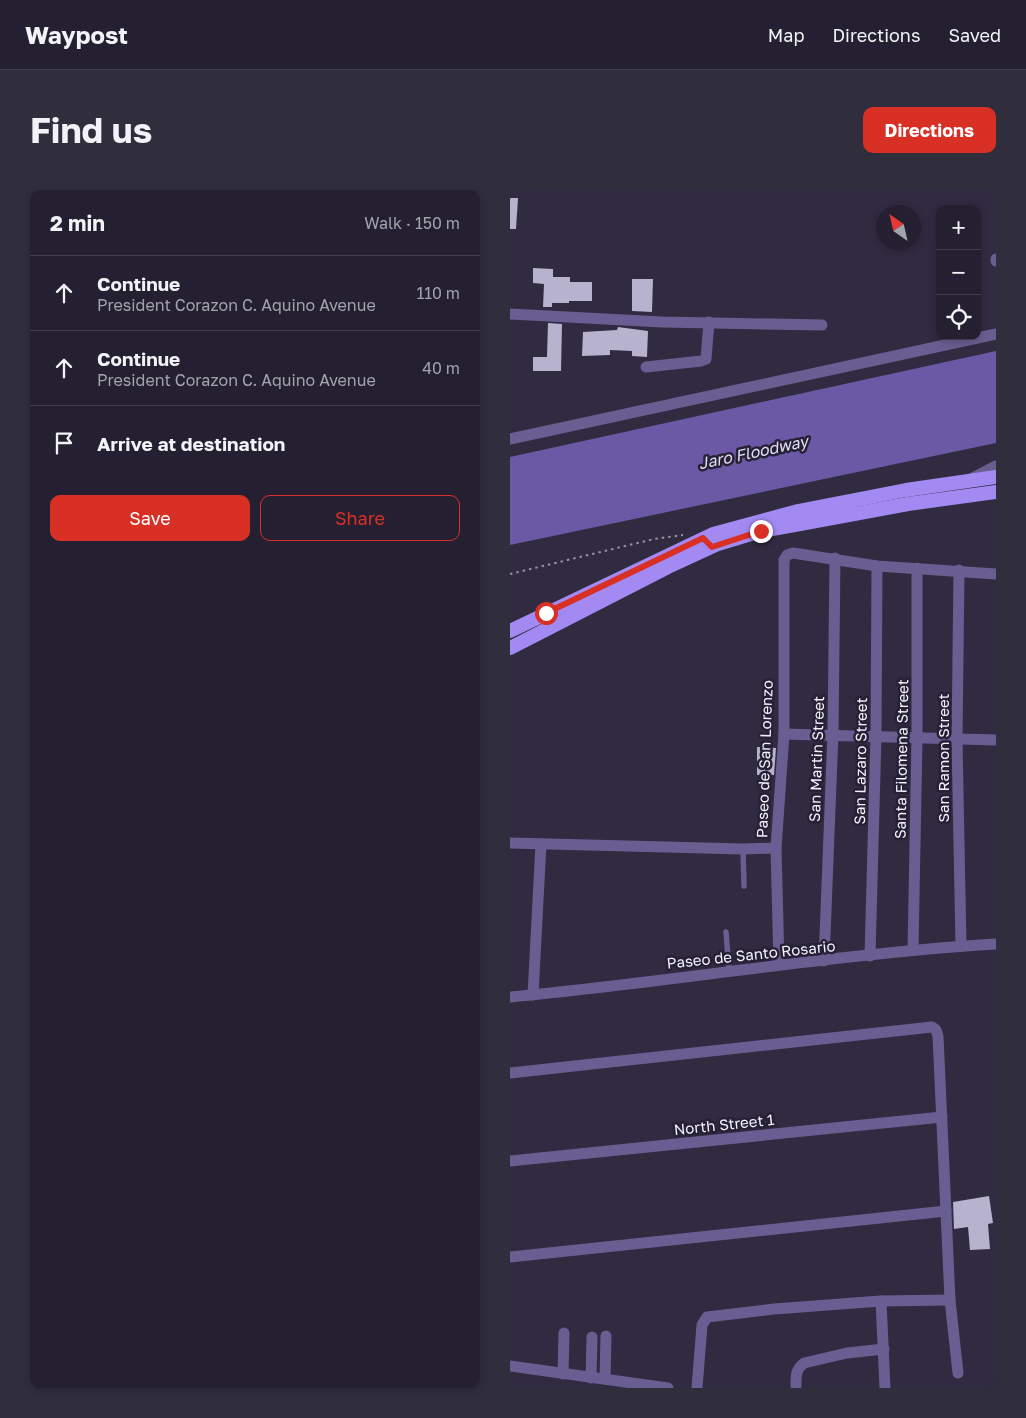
<!DOCTYPE html>
<html lang="en">
<head>
<meta charset="utf-8">
<style>
	body { margin:0; font-family:"Golos Text",sans-serif; background:#302d3d; color:#f1f3f6 }
	.controls { position:absolute; right:15px; top:15px; display:grid; overflow:hidden; border-radius:10px; box-shadow:0 2px 8px #0003 }
	.controls button { width:45px; height:45px; display:grid; place-items:center; padding:0; border:0; border-bottom:1px solid #413e4d; background:#242031; color:#f1f3f6; font:25px sans-serif }
	.compass { position:absolute; left:366px; top:15px; width:45px; height:45px; border-radius:50%; background:#242031; box-shadow:0 2px 8px #0003; rotate:326deg }
	.stop { position:absolute; width:15px; height:15px; margin:-11px; border:4px solid #d93025; border-radius:50%; background:#fff }
	.stop.end { background:#d93025; border-color:#fff; box-shadow:0 1px 5px #0008 }
	.list { margin:0; padding:0; list-style:none }
	h2 { display:flex; justify-content:space-between; align-items:center; height:65px; margin:0; padding:0 20px; font-size:21px }
	h2 small { font-size:16px; font-weight:400; color:#a3a3ab }
	.list li { display:grid; grid-template-columns:32px 1fr auto; gap:15px; align-items:center; box-sizing:border-box; height:75px; padding:0 20px; border-top:1px solid #413e4d }
	.list b { display:block; font-size:19px; white-space:nowrap }
	.list p { margin:0; font-size:16px; white-space:nowrap; color:#a3a3ab }
	.list em { font-size:16px; font-style:normal; color:#a3a3ab }
	.actions { display:flex; gap:10px; padding:15px 20px }
	.actions a { flex:1; padding:11px 0; border:1px solid #d93025; border-radius:10px; text-align:center; font-size:18px; color:#d93025 }
	.actions .main { background:#d93025; color:#fff }
	.icon { flex:none; width:28px; height:28px; fill:none; stroke:currentColor; stroke-width:2; stroke-linecap:round; stroke-linejoin:round }
	.map { position:relative; flex:none; width:486px; height:1198px; overflow:hidden; border-radius:10px }
	header { display:flex; align-items:center; gap:30px; box-sizing:border-box; height:70px; padding:0 25px; background:#242031; border-bottom:1px solid #413e4d }
	header strong { font-size:24px }
	nav { display:flex; gap:28px; margin-inline-start:auto; font-size:18px }
	.intro { display:flex; align-items:center; justify-content:space-between; box-sizing:border-box; height:120px; padding:0 30px }
	h1 { margin:0; font-size:35px }
	.button { padding:12px 22px; border-radius:10px; background:#d93025; color:#fff; font-size:18px; font-weight:700 }
	main { display:flex; gap:30px; padding:0 30px }
	aside { flex:1; background:#242031; border-radius:10px; box-shadow:0 2px 8px #0003 }
	.map>svg:first-child { display:block }
</style>
</head>
<body>
<header>
<strong>Waypost</strong>
<nav><a>Map</a><a>Directions</a><a>Saved</a></nav>
</header>
<div class="intro"><h1>Find us</h1><a class="button">Directions</a></div>
<main>
<aside>
<h2>2 min<small>Walk · 150 m</small></h2>
<ul class="list">
<li><svg class="icon" aria-label="ahead" viewBox="0 0 24 24"><path d="M12 20V5M6 11l6-6 6 6"/></svg><div><b>Continue</b><p>President Corazon C. Aquino Avenue</p></div><em>110 m</em></li>
<li><svg class="icon" aria-label="ahead" viewBox="0 0 24 24"><path d="M12 20V5M6 11l6-6 6 6"/></svg><div><b>Continue</b><p>President Corazon C. Aquino Avenue</p></div><em>40 m</em></li>
<li><svg class="icon" aria-label="arrive" viewBox="0 0 24 24"><path d="M6 21V4h12l-3 4 3 4H6"/></svg><div><b>Arrive at destination</b></div></li>
</ul>
<div class="actions"><a class="main">Save</a><a>Share</a></div>
</aside>
<div class="map">
<svg width="486" height="1198" viewBox="0 0 486 1198">
	<rect width="100%" height="100%" fill="#302b41"/>
	<!-- water -->
	<path fill="#6c59a5" d="M486,161V253L0,355V267Z"/>
	<!-- building -->
	<g fill="#b7b2ce">
		<path d="M0,8H8L6,39H0Z"/>
		<path d="M23,78L43,79V87H60V92H82V111H59V113H42V117H33L34,94L23,93Z"/>
		<path d="M122,89H143L142,122L122,121Z"/>
		<path d="M38,133L52,134L51,181H23V167H37Z"/>
		<path d="M108,137L138,141L137,167L122,166V161L100,160V165L72,166L73,142L107,140Z"/>
		<path d="M247,557L266,558L264,585H247Z"/>
		<path d="M479,1006L483,1033L478,1034L480,1059L460,1060L458,1037L444,1039L443,1012Z"/>
	</g>
	<g fill="none" stroke-linecap="round" stroke-linejoin="round">
		<!-- path -->
		<path stroke="#9793a3" stroke-width="2" stroke-dasharray="2.5 4" stroke-linecap="butt" d="M0,384L144,349L173,345"/>
		<!-- service -->
		<g stroke="#695e91" stroke-width="5.5">
			<path d="M233,659L234,696"/>
			<path d="M216,742L219,780"/>
		</g>
		<!-- minor -->
		<g stroke="#695e91" stroke-width="11">
			<path d="M486,69V71"/>
			<path d="M0,124L152,132L312,135"/>
			<path d="M136,177L191,171L196,169L199,132"/>
			<path d="M0,249L486,144"/>
			<path d="M463,288L486,276"/>
			<path d="M449,380L447,550L451,756"/>
			<path d="M274,544L486,550"/>
			<path d="M0,653L233,659L266,658"/>
			<path d="M403,760L407,549V378"/>
			<path d="M360,766L366,545L367,376"/>
			<path d="M314,771L323,543L325,368"/>
			<path d="M269,774L266,658L274,544V370L277,365L283,363L367,376L486,384"/>
			<path d="M23,805L31,654"/>
			<path d="M0,807C162,792 323,764 486,754"/>
			<path d="M0,883L422,837L426,840L428,846L440,1110L448,1183"/>
			<path d="M0,971L432,927"/>
			<path d="M0,1067L436,1021"/>
			<path d="M371,1111L375,1198"/>
			<path d="M0,1176L158,1198"/>
			<path d="M53,1184L54,1143"/>
			<path d="M81,1188L82,1147"/>
			<path d="M95,1189L96,1146"/>
			<path d="M187,1198L192,1135L197,1127L264,1119L371,1111L440,1110"/>
			<path d="M286,1198C286,1187 285,1180 294,1173L337,1163L374,1159"/>
		</g>
		<!-- primary -->
		<g stroke="#a38af2" stroke-width="14">
			<path d="M0,441L203,344L288,321L396,300L486,287"/>
			<path d="M0,458L158,377L208,354L251,341L290,334L398,314L486,302"/>
		</g>
	</g>
	<g fill="none" stroke-linecap="round" stroke-linejoin="round">
		<!-- route -->
		<path stroke="#d93025" stroke-width="6" d="M36,423L193,348L202,357L251,341"/>
	</g>
	<g text-anchor="middle" dominant-baseline="central" stroke-width="5" stroke-linejoin="round" paint-order="stroke">
		<!-- street labels -->
		<g font-size="15" fill="#f4f2fd" stroke="#262136">
			<text transform="translate(433 568) rotate(-90)">San Ramon Street</text>
			<text transform="translate(254 569) rotate(-88)">Paseo de San Lorenzo</text>
			<text transform="translate(306 569) rotate(-88)">San Martin Street</text>
			<text transform="translate(391 569) rotate(-89)">Santa Filomena Street</text>
			<text transform="translate(350 571) rotate(-89)">San Lazaro Street</text>
			<text transform="translate(241 764) rotate(-6)">Paseo de Santo Rosario</text>
			<text transform="translate(214 934) rotate(-6)">North Street 1</text>
		</g>
		<!-- water labels -->
		<g font-size="16" font-style="italic" fill="#e0ddf2" stroke="#262136">
			<text transform="translate(243 262) rotate(-12)">Jaro Floodway</text>
		</g>
	</g>
</svg>
<div class="controls">
<button>+</button>
<button>−</button>
<button><svg class="icon" aria-label="locate" viewBox="0 0 24 24"><circle cx="12" cy="12" r="6"/><path d="M12 2v4M12 18v4M2 12h4M18 12h4"/></svg></button>
</div>
<svg class="compass" viewBox="-18 -18 36 36"><path d="M0-13l5 13h-10z" fill="#e53935"/><path d="M0 13l5-13h-10z" fill="#a3a3ab"/></svg>
<div class="stop" style="left:36px;top:423px"></div>
<div class="stop end" style="left:251px;top:341px"></div>
</div>
</main>
</body>
</html>
